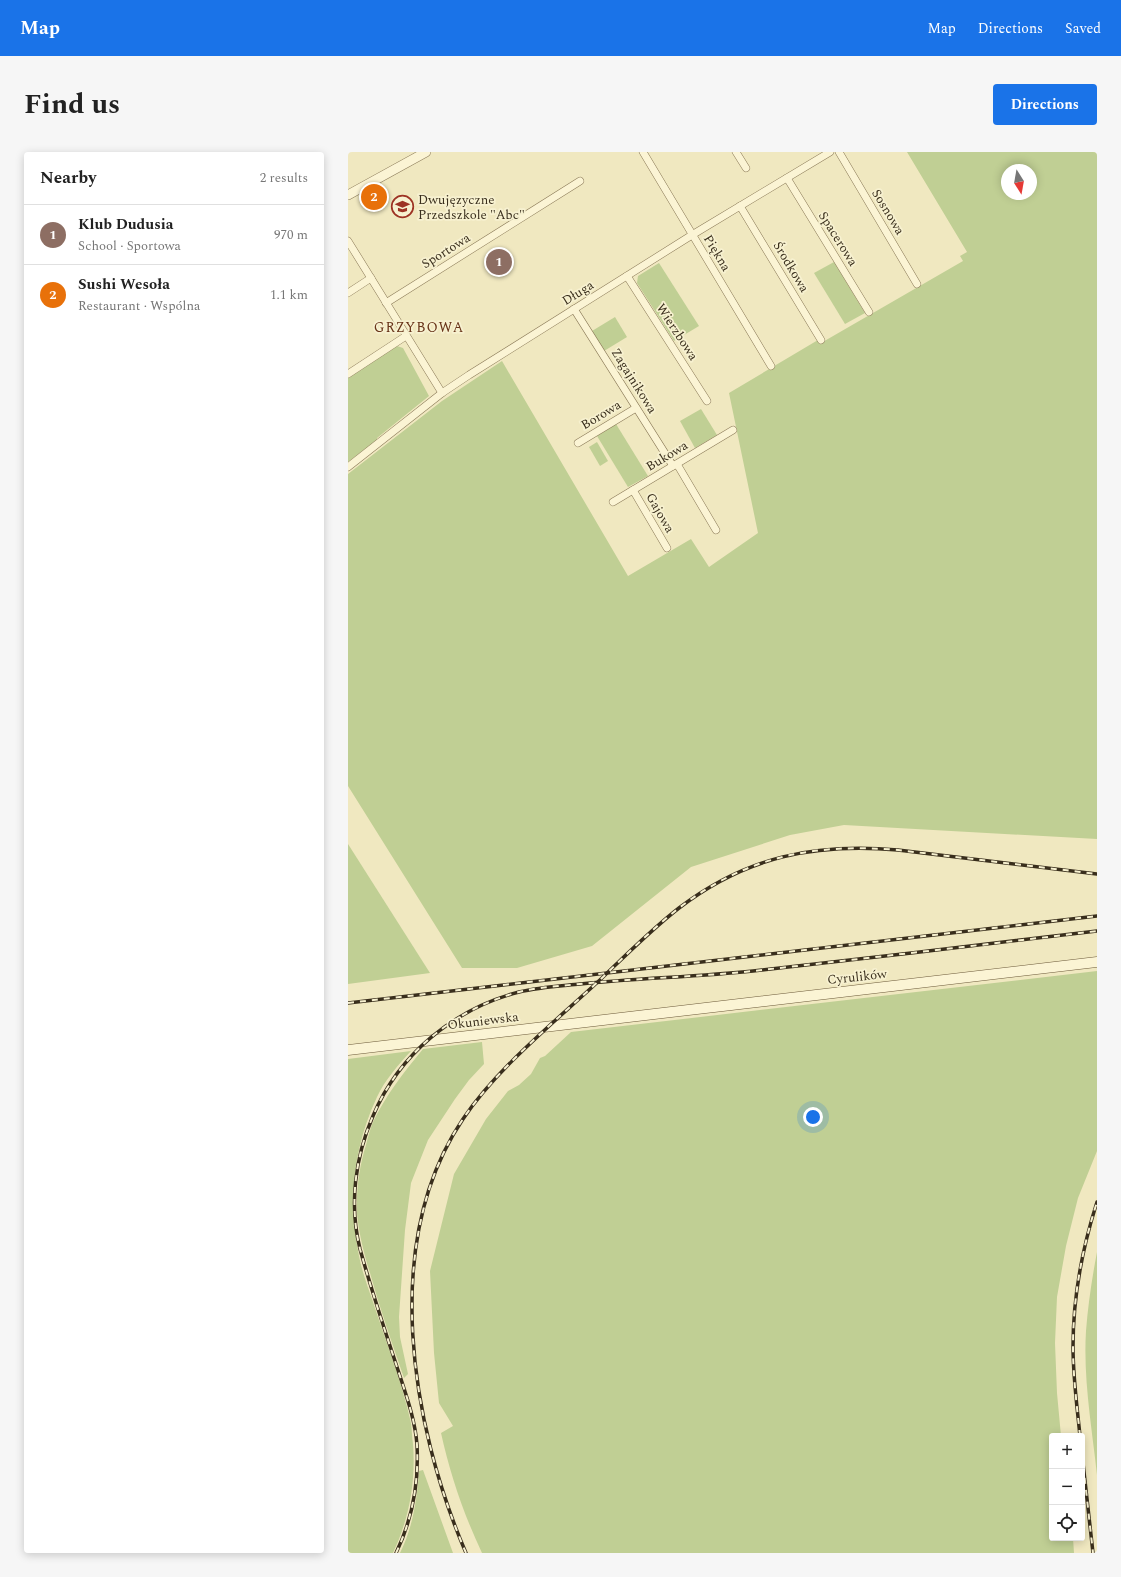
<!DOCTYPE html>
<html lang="en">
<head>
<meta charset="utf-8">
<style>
	body { margin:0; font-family:Spectral,serif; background:#f6f6f6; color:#222 }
	.controls { position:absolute; right:12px; bottom:12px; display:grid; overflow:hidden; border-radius:4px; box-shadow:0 2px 10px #0003 }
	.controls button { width:36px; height:36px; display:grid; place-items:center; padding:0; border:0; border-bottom:1px solid #e0e0e0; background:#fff; color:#222; font:20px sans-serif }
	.compass { position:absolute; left:653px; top:12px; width:36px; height:36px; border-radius:50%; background:#fff; box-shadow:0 2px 10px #0003; rotate:169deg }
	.you { position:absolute; left:465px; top:965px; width:14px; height:14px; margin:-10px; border:3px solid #fff; border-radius:50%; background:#1a73e8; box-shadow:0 0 0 6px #1a73e833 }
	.badge { display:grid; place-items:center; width:26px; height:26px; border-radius:50%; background:#1a73e8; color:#fff; font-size:13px; font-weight:700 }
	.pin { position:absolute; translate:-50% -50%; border:2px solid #fff; box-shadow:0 1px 4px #0006 }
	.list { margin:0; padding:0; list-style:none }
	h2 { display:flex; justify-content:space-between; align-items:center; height:52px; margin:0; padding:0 16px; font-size:17px }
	h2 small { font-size:13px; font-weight:400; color:#767676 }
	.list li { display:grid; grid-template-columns:26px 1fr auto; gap:12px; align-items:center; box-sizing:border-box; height:60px; padding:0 16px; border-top:1px solid #e0e0e0 }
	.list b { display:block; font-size:15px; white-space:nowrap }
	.list p { margin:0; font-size:13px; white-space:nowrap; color:#767676 }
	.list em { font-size:13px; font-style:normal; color:#767676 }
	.icon { flex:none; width:22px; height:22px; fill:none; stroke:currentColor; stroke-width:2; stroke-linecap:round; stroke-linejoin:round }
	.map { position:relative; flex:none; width:749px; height:1401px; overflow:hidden; border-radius:4px }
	header { display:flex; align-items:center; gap:24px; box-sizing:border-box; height:56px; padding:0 20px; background:#1a73e8; color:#fff }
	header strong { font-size:19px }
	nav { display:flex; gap:22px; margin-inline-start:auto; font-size:14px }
	.intro { display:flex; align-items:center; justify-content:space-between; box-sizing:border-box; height:96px; padding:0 24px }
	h1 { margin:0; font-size:28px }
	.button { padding:10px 18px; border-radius:4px; background:#1a73e8; color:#fff; font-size:14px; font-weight:700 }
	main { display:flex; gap:24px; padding:0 24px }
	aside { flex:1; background:#fff; border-radius:4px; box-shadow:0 2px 10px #0003 }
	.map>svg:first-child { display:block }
</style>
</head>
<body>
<header>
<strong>Map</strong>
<nav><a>Map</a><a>Directions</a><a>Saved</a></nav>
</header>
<div class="intro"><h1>Find us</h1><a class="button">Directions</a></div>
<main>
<aside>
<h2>Nearby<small>2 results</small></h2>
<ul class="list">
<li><span class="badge" style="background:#8d6e63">1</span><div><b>Klub Dudusia</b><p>School · Sportowa</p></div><em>970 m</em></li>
<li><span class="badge" style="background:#e8710a">2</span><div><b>Sushi Wesoła</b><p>Restaurant · Wspólna</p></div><em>1.1 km</em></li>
</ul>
</aside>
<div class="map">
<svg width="749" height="1401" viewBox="0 0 749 1401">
	<rect width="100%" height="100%" fill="#f0e8c0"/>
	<!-- green -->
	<g fill="#c0cf94" fill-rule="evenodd">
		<path d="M559,0H749V687L496,673L442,683L343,715L244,794L169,816H114L0,634V322L94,249L154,209L280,424L343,387L361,415L410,381L381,241L470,188V191H473L615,109L612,104L619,100ZM659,18H683V42H659Z"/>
		<path d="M486,110L517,161L497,172L466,121Z"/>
		<path d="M311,111L351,174L326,189L289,131L290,124Z"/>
		<path d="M267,165L279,185L256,199L244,179Z"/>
		<path d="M49,194L55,196L81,244L29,286V288L0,310V226Z"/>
		<path d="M353,257L369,283L347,296L332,269Z"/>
		<path d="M268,272L300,324L280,335L249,284Z"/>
		<path d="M249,290L260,309L252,314L241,295Z"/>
		<path d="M0,692L82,821L0,832Z"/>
		<path d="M749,819V999L730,1046L718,1094L709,1145L707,1191L709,1241L713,1284H704V1386H725L726,1401H134C116,1363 102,1322 93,1281L105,1274L91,1251L86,1201L82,1119L106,1022L138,967L160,939L171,933L183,922L192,906L197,904L223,880Z"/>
		<path d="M134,890L136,912L121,928L107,947L80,988L63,1031L57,1078L51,1165L52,1185L60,1222L56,1226C44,1191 32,1157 22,1121C16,1102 11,1082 9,1062C8,1039 11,1015 18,993C20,985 22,977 25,970C38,943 56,920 75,897Z"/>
		<path d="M63,899C50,913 37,928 29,945C5,996 0,1049 11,1104C14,1120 20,1135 25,1150C38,1190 54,1230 63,1271C64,1278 64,1286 65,1292C68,1330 61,1367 45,1401H0V907Z"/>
		<path d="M749,1100V1323C744,1276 735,1227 738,1179C740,1153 744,1126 749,1100Z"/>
		<path d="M75,1318L105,1401H52C65,1375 69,1347 71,1319Z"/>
	</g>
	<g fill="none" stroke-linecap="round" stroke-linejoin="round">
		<defs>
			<g id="minor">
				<path d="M295,0L423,214"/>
				<path d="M388,0L398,16"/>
				<path d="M491,0L569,132"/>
				<path d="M439,26L521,160"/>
				<path d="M392,54L473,188"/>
				<path d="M0,89L94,241"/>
				<path d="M279,124L359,249"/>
				<path d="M0,141L23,126"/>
				<path d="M38,151L232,29"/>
				<path d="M226,157L325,314"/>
				<path d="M0,222L58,184"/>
				<path d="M230,291L288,256"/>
				<path d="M329,312L368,378"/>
				<path d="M0,315L94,241L121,223L344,83L482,0"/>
				<path d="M285,338L319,396"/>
				<path d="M265,350L385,278"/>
			</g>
			<path id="tertiary" d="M0,43L78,0"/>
			<path id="secondary" d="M0,898L749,810"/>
		</defs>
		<!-- minor casing -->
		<use href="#minor" stroke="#8a7957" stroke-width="8"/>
		<!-- tertiary casing -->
		<use href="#tertiary" stroke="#8a7957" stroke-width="10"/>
		<!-- secondary casing -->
		<use href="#secondary" stroke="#6c5a3a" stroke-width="11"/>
		<!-- minor -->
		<use href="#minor" stroke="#fbf4d4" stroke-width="7"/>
		<!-- tertiary -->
		<use href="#tertiary" stroke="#fbf4d4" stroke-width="9"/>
		<!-- secondary -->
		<use href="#secondary" stroke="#fbf4d4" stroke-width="10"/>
		<defs>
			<g id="rail">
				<path d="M0,851L749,764"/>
				<path d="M732,1284C729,1254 725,1225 725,1195C725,1145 734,1097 749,1050"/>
				<path d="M734,1302L745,1401"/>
				<path d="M48,1401C64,1368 71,1330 69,1293C67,1266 57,1240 49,1215C36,1176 23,1137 12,1097C1,1053 7,1005 25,964C51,902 106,857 171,840C191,835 212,834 232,832C290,826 347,825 405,819C520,806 634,793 749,779"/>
				<path d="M118,1401C63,1273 32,1090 115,967C150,915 208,869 254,826C279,802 304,777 331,756C399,704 467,691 550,698L749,722"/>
			</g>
		</defs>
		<!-- rail casing -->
		<use href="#rail" stroke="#392e1c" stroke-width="3.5"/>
		<!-- rail -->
		<use href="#rail" stroke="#f7f1d0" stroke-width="2" stroke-dasharray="6" stroke-linecap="butt"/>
	</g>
	<!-- icons -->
	<defs>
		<symbol id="school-ring" viewBox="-11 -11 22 22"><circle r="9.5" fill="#f7f1d0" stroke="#9d3324" stroke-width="1.5"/><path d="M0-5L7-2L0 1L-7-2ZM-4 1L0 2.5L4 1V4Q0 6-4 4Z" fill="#9d3324"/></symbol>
	</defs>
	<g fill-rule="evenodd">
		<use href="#school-ring" x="42" y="42" width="25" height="25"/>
	</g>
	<g text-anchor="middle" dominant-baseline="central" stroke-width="3.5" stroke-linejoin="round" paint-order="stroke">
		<!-- poi labels -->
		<g font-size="13" fill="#392e1c" stroke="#f7f1d0" text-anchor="start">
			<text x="70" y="48">Dwujęzyczne<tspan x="70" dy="15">Przedszkole "Abc"</tspan></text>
		</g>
		<!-- street labels -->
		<g font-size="13" fill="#392e1c" stroke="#f7f1d0">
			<text transform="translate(540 60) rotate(59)">Sosnowa</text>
			<text transform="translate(490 87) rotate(58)">Spacerowa</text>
			<text transform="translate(98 99) rotate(-32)">Sportowa</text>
			<text transform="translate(369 101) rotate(59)">Piękna</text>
			<text transform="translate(443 115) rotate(59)">Środkowa</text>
			<text transform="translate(230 141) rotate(-32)">Długa</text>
			<text transform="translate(329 180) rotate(57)">Wierzbowa</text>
			<text transform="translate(286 229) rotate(58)">Zagajnikowa</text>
			<text transform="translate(253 263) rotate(-31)">Borowa</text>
			<text transform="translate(319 304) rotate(-31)">Bukowa</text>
			<text transform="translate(312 361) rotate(60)">Gajowa</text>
			<text transform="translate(509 825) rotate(-6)">Cyrulików</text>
			<text transform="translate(135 869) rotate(-7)">Okuniewska</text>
		</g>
		<!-- neighbourhood labels -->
		<g font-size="14" letter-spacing="1" fill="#683419" stroke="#f7f1d0">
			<text x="71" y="175">GRZYBOWA</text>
		</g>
	</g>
</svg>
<div class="controls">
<button>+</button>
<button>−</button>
<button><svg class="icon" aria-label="locate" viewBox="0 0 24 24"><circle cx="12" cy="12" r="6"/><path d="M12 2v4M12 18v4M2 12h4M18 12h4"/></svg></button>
</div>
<svg class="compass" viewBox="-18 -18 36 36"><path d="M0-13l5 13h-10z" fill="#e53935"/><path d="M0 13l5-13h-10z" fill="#767676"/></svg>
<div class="you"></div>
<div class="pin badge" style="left:151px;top:110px;background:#8d6e63">1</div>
<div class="pin badge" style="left:26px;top:45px;background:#e8710a">2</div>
</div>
</main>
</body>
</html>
